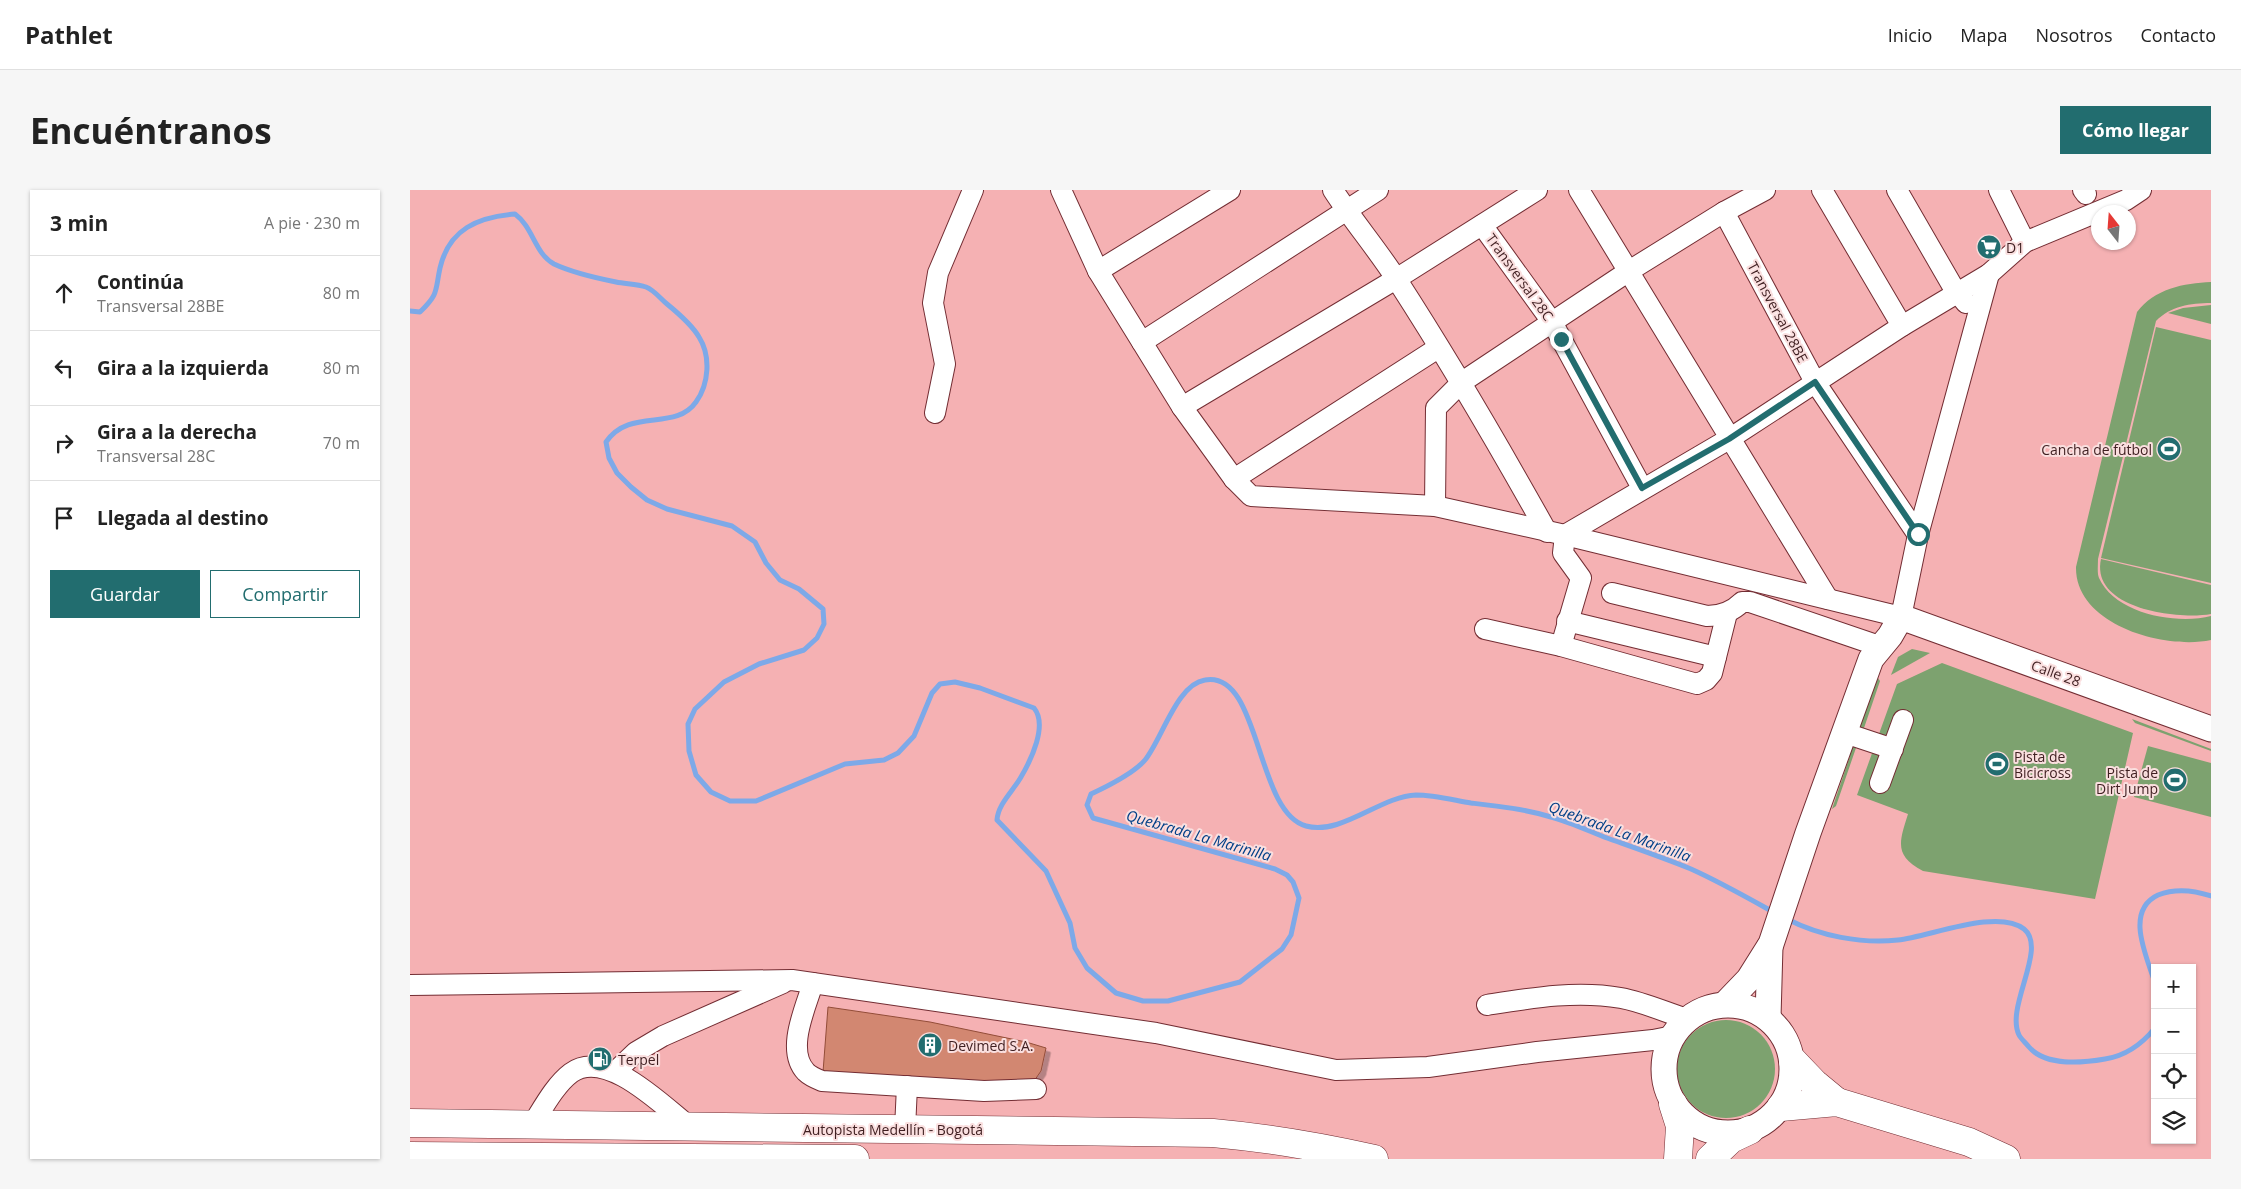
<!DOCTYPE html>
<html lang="es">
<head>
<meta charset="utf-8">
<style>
	body { margin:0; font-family:"Open Sans",sans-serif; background:#f6f6f6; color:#222 }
	.controls { position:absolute; right:15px; bottom:15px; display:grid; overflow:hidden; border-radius:0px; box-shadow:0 1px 4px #0004 }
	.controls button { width:45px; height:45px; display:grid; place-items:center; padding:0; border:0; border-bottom:1px solid #e0e0e0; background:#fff; color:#222; font:25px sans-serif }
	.compass { position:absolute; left:1681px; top:15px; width:45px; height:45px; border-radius:50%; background:#fff; box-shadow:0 1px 4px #0004; rotate:343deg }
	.stop { position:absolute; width:15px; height:15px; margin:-11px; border:4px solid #226d6f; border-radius:50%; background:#fff }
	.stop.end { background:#226d6f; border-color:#fff; box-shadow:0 1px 5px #0008 }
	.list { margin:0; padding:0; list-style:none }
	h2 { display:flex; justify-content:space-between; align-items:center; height:65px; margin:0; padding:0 20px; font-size:21px }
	h2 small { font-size:16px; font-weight:400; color:#767676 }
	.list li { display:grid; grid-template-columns:32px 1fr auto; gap:15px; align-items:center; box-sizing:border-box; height:75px; padding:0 20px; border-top:1px solid #e0e0e0 }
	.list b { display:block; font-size:19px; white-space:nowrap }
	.list p { margin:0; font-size:16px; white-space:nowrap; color:#767676 }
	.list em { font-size:16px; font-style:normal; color:#767676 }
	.actions { display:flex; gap:10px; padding:15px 20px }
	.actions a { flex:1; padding:11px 0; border:1px solid #226d6f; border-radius:0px; text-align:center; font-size:18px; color:#226d6f }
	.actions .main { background:#226d6f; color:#fff }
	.icon { flex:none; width:28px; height:28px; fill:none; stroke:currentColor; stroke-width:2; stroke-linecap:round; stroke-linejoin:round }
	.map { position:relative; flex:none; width:1801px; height:969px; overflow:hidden; border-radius:0px }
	header { display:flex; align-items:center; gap:30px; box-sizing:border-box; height:70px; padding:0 25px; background:#fff; border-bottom:1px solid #e0e0e0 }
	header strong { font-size:24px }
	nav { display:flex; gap:28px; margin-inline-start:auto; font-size:18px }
	.intro { display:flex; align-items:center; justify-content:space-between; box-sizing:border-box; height:120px; padding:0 30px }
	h1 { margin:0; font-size:35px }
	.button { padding:12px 22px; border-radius:0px; background:#226d6f; color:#fff; font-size:18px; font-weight:700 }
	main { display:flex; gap:30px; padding:0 30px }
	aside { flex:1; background:#fff; border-radius:0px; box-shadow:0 1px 4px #0004 }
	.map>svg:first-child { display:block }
</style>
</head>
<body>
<header>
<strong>Pathlet</strong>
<nav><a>Inicio</a><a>Mapa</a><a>Nosotros</a><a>Contacto</a></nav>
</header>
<div class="intro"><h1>Encuéntranos</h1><a class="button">Cómo llegar</a></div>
<main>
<aside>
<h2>3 min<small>A pie · 230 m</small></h2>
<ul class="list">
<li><svg class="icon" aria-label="ahead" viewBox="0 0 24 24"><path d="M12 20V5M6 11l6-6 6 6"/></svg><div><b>Continúa</b><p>Transversal 28BE</p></div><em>80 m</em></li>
<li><svg class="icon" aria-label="left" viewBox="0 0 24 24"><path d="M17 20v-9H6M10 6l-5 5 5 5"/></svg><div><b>Gira a la izquierda</b></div><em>80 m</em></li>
<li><svg class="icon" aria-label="right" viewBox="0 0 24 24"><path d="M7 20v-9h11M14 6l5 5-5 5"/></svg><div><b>Gira a la derecha</b><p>Transversal 28C</p></div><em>70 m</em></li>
<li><svg class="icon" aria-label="arrive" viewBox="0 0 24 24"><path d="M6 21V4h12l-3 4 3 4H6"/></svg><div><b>Llegada al destino</b></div></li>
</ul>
<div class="actions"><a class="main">Guardar</a><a>Compartir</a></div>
</aside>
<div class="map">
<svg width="1801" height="969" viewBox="0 0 1801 969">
	<defs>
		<filter id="shadow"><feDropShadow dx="4.5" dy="4.5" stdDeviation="0" flood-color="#0004"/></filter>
	</defs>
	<rect width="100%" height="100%" fill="#f5b1b3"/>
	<!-- green -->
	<g fill="#7da26f">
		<path d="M1801,92V113C1780,113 1761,116 1746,131L1688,369C1688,375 1687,383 1689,388C1705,424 1767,435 1801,426V450C1755,460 1665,435 1666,377L1727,122C1744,99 1774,93 1801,92Z"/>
		<path d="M1801,115V134L1758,123L1773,118Z"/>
		<path d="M1746,137L1801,150V393L1691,368Z"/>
		<path d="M1691,369L1801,395V424C1768,430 1680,419 1691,369Z"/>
		<path d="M1502,459L1520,463L1481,485L1488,467Z"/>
		<path d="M1532,473L1723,543L1685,709L1513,681C1484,665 1489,653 1498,624L1447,605L1487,494Z"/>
		<path d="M1468,488L1470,491L1454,538L1450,537L1448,533L1450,527L1454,525Z"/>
		<path d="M1722,529L1801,559V561L1725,533Z"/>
		<path d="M1447,555L1426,616L1422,619L1440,566L1439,556Z"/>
		<path d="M1738,556L1801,573V627L1724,607Z"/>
		<circle cx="1316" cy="879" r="49"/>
	</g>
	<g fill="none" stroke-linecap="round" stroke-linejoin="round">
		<!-- stream -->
		<g stroke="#7da9e8" stroke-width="5">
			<path d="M0,121L10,122C29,104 25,101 30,78C39,39 68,27 105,24C123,37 125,64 144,74C163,83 186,88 206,92C216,94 227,94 236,97C244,100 251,109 257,114C268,123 282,135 289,147C301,166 299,194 286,212C265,242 220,217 196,252L199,268L207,283L221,297L237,310L257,319L322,336L345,352L356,373L370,390L389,399L413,419L414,434L407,448L394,460L349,474L314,492L285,519L278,534L279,561L286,585L301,602L320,611H346L435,574L474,570L488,563L504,546L522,503L530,494L545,492L570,498L624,518C638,535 621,570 611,587C603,601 588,614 587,630L636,681L660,733L665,758L677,778L706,803L733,811H758L830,792L872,759L881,745L889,708L883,692L877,685L865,679L683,628L677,615L681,604C696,597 724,583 735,570C752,549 767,494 795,490C851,480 845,622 896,636C931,646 971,606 1006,605C1024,605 1043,610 1061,613C1087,616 1115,619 1141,627C1160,632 1179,641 1197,648C1225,658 1254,668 1281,679C1310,692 1338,708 1365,723"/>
			<path d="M1377,729C1410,746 1451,754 1488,750C1519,747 1587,718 1614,739C1638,758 1595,817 1609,845C1611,849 1616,853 1619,857C1635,876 1672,873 1695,869C1715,866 1732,854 1745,838"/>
			<path d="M1745,793C1737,767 1714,721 1748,705C1766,698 1783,700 1801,706"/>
		</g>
	</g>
	<!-- building -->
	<path fill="#d28771" stroke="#934d39" filter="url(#shadow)" d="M418,817L520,832L616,852L636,858L631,881L622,894L413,882Z"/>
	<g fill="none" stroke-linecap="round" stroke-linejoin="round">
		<defs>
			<g id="minor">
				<path d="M651,0L688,81L772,217L824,289L841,306L1025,316L1155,345L1491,427L1508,345L1579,84"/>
				<path d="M923,0C943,31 967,59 987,90C1040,172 1089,256 1137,342"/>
				<path d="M1169,0L1418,409"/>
				<path d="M1412,0L1492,136"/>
				<path d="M1487,0L1543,97L1556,113"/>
				<path d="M1589,0L1615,52"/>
				<path d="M1673,0L1676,4"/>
				<path d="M1314,22L1405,192L1508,345"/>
				<path d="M1072,35L1142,132L1232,298"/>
				<path d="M688,81L820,0"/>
				<path d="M732,152L968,0"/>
				<path d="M772,217L986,89L1127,0"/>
				<path d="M525,223L535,174L523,113L528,83L563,0"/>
				<path d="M824,289L1028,158"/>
				<path d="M1025,316L1026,218L1052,192L1219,81L1314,22L1355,0"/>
				<path d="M1202,403L1297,426C1311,426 1322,422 1332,412H1340L1472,457"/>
				<path d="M1157,431L1306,467"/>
				<path d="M1075,439L1151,456L1287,494L1296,490L1302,483L1317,423"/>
				<path d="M1151,456L1171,388L1153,363L1155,345L1319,249L1492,136L1579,84L1615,52L1716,10L1731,0"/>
				<path d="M1435,543L1483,559"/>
				<path d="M1470,593L1493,530"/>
				<path d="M403,793C396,817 375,860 396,882C400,886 407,889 412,891L574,901L626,899"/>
				<path d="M0,795L382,790L746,843L926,880L1018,877L1127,862L1243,850L1263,846"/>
				<path d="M1077,815C1121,808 1166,800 1211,808C1233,812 1255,822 1277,829"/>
				<path d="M206,881L226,862L253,846L373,793"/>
				<path d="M122,935C133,918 145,895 161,883C196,857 254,917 280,937"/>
				<path d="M495,939L497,896"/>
			</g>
			<g id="major">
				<path d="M1315,814L1339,789L1361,754L1398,643L1461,469L1480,446L1491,427L1801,539"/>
				<circle cx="1318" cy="879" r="64"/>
				<path d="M1358,828L1360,756"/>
			</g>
			<g id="highway">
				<path d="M1383,871L1404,893L1427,912"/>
				<path d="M1263,914L1270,936L1268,969"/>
				<path d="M1371,917L1427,912L1559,952L1596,969"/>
				<path d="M0,933L803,943C858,948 911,957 964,969"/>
				<path d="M0,966L445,969"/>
				<path d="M1300,969L1321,949L1340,940"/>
			</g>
		</defs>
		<!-- minor casing -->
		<use href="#minor" stroke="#732d33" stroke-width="22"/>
		<!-- major casing -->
		<use href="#major" stroke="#732d33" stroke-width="27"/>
		<!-- highway casing -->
		<use href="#highway" stroke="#732d33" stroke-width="29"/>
		<!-- minor -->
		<use href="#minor" stroke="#fff" stroke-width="20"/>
		<!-- major -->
		<use href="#major" stroke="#fff" stroke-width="25"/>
		<!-- highway -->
		<use href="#highway" stroke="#fff" stroke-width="28"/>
	</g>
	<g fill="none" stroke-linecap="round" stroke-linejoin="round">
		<!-- route -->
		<path stroke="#226d6f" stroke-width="6" d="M1151,149L1232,298L1319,249L1405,192L1508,344"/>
	</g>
	<!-- icons -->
	<defs>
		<symbol id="supermarket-disc" viewBox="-11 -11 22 22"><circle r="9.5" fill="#226d6f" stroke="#fadfdf"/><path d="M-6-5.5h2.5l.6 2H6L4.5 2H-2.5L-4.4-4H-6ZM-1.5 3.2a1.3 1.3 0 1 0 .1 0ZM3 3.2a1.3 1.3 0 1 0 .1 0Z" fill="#fff"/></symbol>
		<symbol id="stadium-disc" viewBox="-11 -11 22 22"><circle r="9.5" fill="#226d6f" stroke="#fadfdf"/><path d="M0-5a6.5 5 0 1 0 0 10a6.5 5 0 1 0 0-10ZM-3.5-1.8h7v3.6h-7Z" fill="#fff"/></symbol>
		<symbol id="building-disc" viewBox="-11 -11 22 22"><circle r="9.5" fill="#226d6f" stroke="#fadfdf"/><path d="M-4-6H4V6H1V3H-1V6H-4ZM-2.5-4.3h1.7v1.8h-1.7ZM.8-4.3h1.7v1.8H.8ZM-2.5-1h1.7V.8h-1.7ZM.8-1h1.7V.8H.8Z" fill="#fff"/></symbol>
		<symbol id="fuel-disc" viewBox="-11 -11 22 22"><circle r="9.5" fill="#226d6f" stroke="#fadfdf"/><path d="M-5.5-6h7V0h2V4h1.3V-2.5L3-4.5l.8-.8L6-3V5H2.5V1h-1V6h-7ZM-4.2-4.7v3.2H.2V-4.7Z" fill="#fff"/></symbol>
	</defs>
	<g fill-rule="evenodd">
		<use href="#supermarket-disc" x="1565" y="43" width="28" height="28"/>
		<use href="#stadium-disc" x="1745" y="245" width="28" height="28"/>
		<use href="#stadium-disc" x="1573" y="560" width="28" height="28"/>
		<use href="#stadium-disc" x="1751" y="576" width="28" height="28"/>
		<use href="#building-disc" x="506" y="841" width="28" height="28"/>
		<use href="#fuel-disc" x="176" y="855" width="28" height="28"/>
	</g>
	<g text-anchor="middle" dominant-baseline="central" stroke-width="4" stroke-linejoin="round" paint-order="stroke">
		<!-- poi labels -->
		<g font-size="14" fill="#3f1f21" stroke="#fadfdf" text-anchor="start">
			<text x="1596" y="57">D1</text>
			<text x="1742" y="259" text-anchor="end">Cancha de fútbol</text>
			<text x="1604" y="566">Pista de<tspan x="1604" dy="16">Bicicross</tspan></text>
			<text x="1748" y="582" text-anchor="end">Pista de<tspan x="1748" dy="16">Dirt Jump</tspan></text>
			<text x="538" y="855">Devimed S.A.</text>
			<text x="208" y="869">Terpel</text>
		</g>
		<!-- street labels -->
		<g font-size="14" fill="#3f1f21" stroke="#fadfdf">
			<text transform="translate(1110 87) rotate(54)">Transversal 28C</text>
			<text transform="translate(1368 122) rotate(62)">Transversal 28BE</text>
			<text transform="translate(1646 483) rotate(20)">Calle 28</text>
			<text x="483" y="939">Autopista Medellín - Bogotá</text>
		</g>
		<!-- water labels -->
		<g font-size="15" font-style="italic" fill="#013f87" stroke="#fadfdf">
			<text transform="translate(1210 641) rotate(20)">Quebrada La Marinilla</text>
			<text transform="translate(789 645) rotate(16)">Quebrada La Marinilla</text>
		</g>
	</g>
</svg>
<div class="controls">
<button>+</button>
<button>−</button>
<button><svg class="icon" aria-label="locate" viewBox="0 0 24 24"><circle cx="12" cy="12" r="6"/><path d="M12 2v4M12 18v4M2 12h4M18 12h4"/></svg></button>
<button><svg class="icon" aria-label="layers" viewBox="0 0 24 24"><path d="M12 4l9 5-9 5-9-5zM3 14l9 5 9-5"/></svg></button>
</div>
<svg class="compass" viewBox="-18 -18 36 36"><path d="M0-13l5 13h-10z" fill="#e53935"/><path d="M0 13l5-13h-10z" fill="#767676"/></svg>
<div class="stop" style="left:1508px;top:344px"></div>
<div class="stop end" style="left:1151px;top:149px"></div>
</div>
</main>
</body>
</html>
